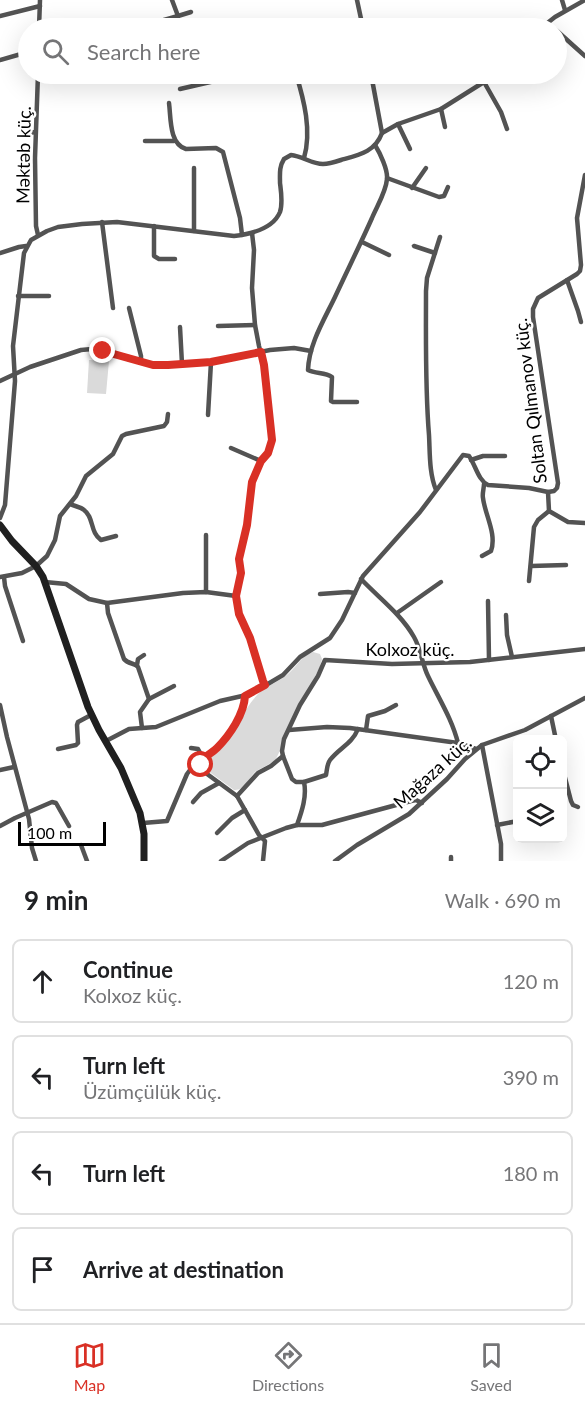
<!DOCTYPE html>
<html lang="en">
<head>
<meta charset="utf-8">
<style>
	body { margin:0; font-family:Lato,sans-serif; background:#f6f6f6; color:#202124 }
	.controls { position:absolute; right:18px; bottom:18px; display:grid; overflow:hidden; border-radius:9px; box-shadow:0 6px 24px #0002 }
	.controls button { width:54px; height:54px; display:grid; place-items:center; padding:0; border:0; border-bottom:2px solid #e0e0e0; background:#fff; color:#202124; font:30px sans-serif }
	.scale { position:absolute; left:18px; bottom:15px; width:88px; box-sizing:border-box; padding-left:6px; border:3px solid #000; border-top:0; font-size:16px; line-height:21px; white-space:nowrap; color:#000; -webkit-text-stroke:4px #fff; paint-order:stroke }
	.stop { position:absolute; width:18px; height:18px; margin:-14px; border:4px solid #d93025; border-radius:50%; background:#fff }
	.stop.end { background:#d93025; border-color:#fff; box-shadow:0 2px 6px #0008 }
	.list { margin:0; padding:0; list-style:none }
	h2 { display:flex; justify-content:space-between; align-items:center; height:78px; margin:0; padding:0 24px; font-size:26px }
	h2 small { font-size:20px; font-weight:400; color:#757577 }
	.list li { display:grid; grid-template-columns:39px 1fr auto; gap:18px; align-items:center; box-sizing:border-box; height:84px; margin:0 12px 12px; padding:0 12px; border:2px solid #e0e0e0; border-radius:9px }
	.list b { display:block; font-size:22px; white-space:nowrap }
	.list p { margin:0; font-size:20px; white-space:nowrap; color:#757577 }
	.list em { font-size:20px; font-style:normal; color:#757577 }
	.icon { flex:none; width:33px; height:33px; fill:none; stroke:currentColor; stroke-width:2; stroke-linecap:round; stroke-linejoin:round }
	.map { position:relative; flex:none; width:585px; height:861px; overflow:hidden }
	.search { position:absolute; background:#fff; box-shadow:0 6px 24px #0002; left:18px; right:18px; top:18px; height:66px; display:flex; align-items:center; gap:15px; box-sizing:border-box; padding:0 21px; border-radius:33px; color:#757577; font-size:22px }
	.sheet { height:462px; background:#fff }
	nav { display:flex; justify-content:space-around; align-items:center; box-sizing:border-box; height:84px; border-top:2px solid #e0e0e0; background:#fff; font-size:16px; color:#757577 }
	nav a { display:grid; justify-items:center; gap:3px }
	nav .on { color:#d93025 }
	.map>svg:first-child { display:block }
</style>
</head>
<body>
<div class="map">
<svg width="585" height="861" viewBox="0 0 585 861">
	<rect width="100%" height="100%" fill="#fff"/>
	<!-- green -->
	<g fill="#dadada">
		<path d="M89,360L109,361L106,394L87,393Z"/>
		<path d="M313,652L320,654L322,659L320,667L311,684L276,759C270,765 262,767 255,772C248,779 244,791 234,790L204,768C203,755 215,758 221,749C235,731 243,710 258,694C267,685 281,681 289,673C298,665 301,656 313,652Z"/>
	</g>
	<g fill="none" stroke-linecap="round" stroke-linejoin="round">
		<!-- street -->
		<g stroke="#535353" stroke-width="4.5">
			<path d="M357,0L363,28"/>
			<path d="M562,0L565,10"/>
			<path d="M0,16L40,6"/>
			<path d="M178,16L191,12"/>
			<path d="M39,28L40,0"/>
			<path d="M136,28L178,16L172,0"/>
			<path d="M541,28L555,17L585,0"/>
			<path d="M556,30L585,56"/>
			<path d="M0,60L28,52"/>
			<path d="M38,74L35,158L36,226L38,235"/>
			<path d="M296,74C304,100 312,131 304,158"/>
			<path d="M484,82L501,112L507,129"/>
			<path d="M180,89L245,74"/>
			<path d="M169,103C171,118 169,144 186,149L216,148L223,152L240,218L242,235"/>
			<path d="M441,109L445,127"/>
			<path d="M398,124L410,149"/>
			<path d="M382,133L398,124L441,109L484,82L494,74"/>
			<path d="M21,135L35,132"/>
			<path d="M145,141H174"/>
			<path d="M194,168V231"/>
			<path d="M387,178L439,197L444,196L448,187"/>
			<path d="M412,188L426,168"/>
			<path d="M102,222L113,308"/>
			<path d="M154,226V256L159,259H175"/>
			<path d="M252,233L254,250L252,288L255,325L259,346L264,365L272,440L268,453L261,461L252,482L247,525L239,559L240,578L236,596L239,614L250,638L263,681L265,685"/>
			<path d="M362,242L389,255"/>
			<path d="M414,246L435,253"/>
			<path d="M0,253L19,247L26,246"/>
			<path d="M567,280L578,311L581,322"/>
			<path d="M18,296H49"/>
			<path d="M129,308L141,356V362"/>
			<path d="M218,326L255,325"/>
			<path d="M180,327L182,364"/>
			<path d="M0,381L30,367L81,350L92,349L153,365H168L211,362L270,350L294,348L311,351"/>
			<path d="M357,402H333L331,401L332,377C325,372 316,374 308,370C309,344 324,320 335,297C347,271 360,245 372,218C377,206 386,192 387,179C388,170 380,153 375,145"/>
			<path d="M208,415L211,362"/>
			<path d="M231,448L261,461"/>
			<path d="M471,460L483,456H505"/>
			<path d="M436,490C429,473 430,453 429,435C425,387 426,339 426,291L427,278L440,237"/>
			<path d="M548,492L549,511L568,522L585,523"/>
			<path d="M70,504C74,506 81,507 84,510C94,517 90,533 101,540L116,536"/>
			<path d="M0,518L5,505L15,381L13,346L24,253L31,240L47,231L58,227L82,224L117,222L234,236C251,234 273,229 280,212C283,203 281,191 280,183C280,174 279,167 284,159L291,155C302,156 312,164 323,164C329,164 335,162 341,160C359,155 375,152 382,133L371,74"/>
			<path d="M206,535V592"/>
			<path d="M482,556L491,551C497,534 485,515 483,498C482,494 484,488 484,484"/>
			<path d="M531,566L566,565"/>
			<path d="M0,577L22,573L36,566L47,556L55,540L60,516L76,496L86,476L113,454L122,436L126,434L164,426L167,422L168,414"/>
			<path d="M4,577L5,586L23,641"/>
			<path d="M361,579C379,598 401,614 414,637C421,649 422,664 428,676C439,699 452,719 458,743"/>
			<path d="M529,581L534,527L538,520L549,511"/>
			<path d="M45,582L66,584L89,599L107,603L183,593L206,592L236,596"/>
			<path d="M320,594L348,592L355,593"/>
			<path d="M488,601L489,660"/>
			<path d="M107,603L108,613L124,659C128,664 135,663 138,667L149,699L140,712L142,728"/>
			<path d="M397,613L441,582"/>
			<path d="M506,615L507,635L512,657"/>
			<path d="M137,665L138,659L144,655"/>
			<path d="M245,696C244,713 228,738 215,750C212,753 207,755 203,758L201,768L203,771L237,796L259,835L265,841L263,861"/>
			<path d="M149,699L174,686"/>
			<path d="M0,705L7,737L29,819L32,848L36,861"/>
			<path d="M551,716L556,740"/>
			<path d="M289,730L327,727L350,728L458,743L476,749"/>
			<path d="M366,730L368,716L385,711L396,705"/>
			<path d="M106,741L129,729L156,727L220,701L251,694L283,675L300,657L330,638L342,620L363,576L420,512L463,455L469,456C476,466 478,480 488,485L529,488L548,492L554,491L557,488L558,483L533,317V309L538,298L577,274L580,271L581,265L577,218L585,175"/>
			<path d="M482,745L501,844V861"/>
			<path d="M191,748L198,749L203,758"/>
			<path d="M58,749L76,745L78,743L77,725L78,722L91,715"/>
			<path d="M562,766L571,801L573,805L578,807"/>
			<path d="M0,770L14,767"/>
			<path d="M304,782L326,775C327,770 327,764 330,760C339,748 352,744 358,729"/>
			<path d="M237,796L258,773L271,766L283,756"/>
			<path d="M193,802L201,793L219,783"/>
			<path d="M143,823L167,821L187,774L190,770L201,768"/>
			<path d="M297,825H322L411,801L416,800L422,803"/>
			<path d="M497,825L518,821"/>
			<path d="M0,826L15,818L52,802L56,803L69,826"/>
			<path d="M217,833L232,818L245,810"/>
			<path d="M81,845L87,861"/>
			<path d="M451,857V861"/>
			<path d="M221,861L248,843L286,828L297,825C302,811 307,796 304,782H296L292,779L283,756L282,751L284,739L300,705L318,676L325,660L392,664L470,662L585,649"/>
			<path d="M335,861L357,845L409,814L447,779L465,759L482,745L525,730L585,698"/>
		</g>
		<!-- secondary -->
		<path stroke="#202020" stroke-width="7" d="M0,525L12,541L36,566L43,577L88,707L99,730L121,768L140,813L144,834V861"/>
	</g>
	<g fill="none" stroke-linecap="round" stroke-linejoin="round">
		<!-- route -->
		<path stroke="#d93025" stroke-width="8" d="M103,351L153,365H168L211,362L261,352L264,365L272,440L268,453L261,461L252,482L247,525L239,559L241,573L236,596L239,614L250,638L263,681L265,685L245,696C244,714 230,735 217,748C210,755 205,754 201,765"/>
	</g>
	<g text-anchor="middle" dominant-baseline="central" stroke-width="4.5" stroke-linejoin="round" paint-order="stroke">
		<!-- street labels -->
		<g font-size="18" fill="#000" stroke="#fff">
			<text transform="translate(23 155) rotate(-89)">Məktəb küç.</text>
			<text transform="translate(530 401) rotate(-97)">Soltan Qılmanov küç.</text>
			<text x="410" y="649">Kolxoz küç.</text>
			<text transform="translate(432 772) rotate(-42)">Mağaza küç.</text>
		</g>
	</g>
</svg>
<div class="controls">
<button><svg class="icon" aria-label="locate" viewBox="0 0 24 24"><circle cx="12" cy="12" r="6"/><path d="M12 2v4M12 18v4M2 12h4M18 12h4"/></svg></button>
<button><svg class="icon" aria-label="layers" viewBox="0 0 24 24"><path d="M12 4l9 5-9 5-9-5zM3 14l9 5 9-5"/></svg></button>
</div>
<div class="scale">100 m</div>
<div class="stop" style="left:201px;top:765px"></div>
<div class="stop end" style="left:103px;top:351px"></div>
<div class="search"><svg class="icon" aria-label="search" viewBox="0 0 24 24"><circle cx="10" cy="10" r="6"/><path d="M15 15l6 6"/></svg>Search here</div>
</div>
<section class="sheet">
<h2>9 min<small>Walk · 690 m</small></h2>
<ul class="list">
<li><svg class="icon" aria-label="ahead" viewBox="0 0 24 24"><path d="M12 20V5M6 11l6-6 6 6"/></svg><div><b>Continue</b><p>Kolxoz küç.</p></div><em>120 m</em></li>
<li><svg class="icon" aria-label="left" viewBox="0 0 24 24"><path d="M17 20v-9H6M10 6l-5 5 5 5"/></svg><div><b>Turn left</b><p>Üzümçülük küç.</p></div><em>390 m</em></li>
<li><svg class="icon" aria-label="left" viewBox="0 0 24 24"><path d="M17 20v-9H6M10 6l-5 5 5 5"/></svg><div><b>Turn left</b></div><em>180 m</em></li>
<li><svg class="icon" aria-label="arrive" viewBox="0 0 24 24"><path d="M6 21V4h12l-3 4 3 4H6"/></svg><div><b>Arrive at destination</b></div></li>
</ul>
</section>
<nav>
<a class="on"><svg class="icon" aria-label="map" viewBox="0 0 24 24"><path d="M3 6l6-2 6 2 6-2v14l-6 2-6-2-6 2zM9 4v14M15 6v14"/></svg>Map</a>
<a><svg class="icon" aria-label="directions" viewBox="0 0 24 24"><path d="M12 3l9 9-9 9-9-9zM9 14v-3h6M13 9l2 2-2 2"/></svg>Directions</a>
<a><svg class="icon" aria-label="saved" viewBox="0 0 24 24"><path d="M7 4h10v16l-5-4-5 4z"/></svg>Saved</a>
</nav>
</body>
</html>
